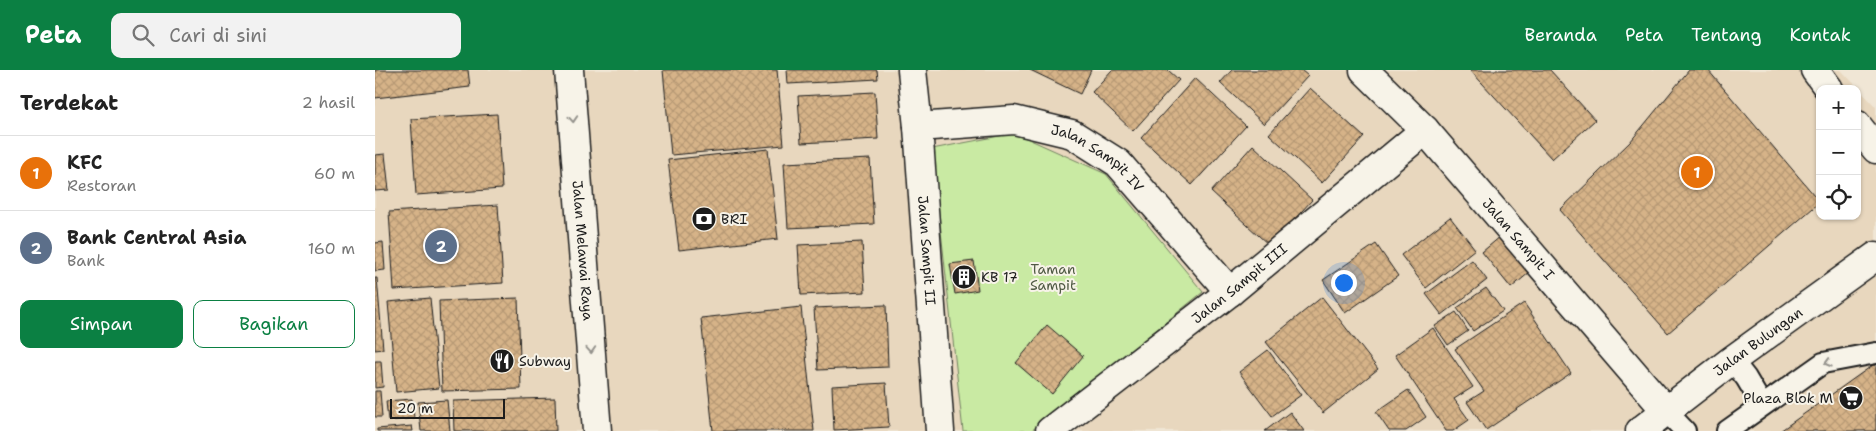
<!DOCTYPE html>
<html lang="id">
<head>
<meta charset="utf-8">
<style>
	body { margin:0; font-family:"Shantell Sans",sans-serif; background:#f2f2f2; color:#222 }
	.controls { position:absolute; right:15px; top:15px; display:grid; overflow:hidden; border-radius:10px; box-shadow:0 1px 4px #0004 }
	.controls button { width:45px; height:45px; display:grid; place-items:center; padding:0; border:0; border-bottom:1px solid #e0e0e0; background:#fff; color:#222; font:25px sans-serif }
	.scale { position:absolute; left:15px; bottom:12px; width:115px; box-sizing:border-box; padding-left:5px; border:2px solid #1c1c1c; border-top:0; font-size:14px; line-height:18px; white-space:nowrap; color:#1c1c1c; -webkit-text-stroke:4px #f7f3e8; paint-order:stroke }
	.you { position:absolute; left:968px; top:212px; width:18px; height:18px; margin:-12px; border:4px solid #fff; border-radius:50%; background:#1a73e8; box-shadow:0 0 0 8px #1a73e833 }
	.badge { display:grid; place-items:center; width:32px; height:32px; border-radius:50%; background:#0b8043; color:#fff; font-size:16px; font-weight:700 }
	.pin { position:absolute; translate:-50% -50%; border:2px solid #fff; box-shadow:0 1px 5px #0006 }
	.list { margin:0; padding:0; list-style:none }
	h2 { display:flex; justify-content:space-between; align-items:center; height:65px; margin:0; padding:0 20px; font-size:21px }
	h2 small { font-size:16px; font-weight:400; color:#767676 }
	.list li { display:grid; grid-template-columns:32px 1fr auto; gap:15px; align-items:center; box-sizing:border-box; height:75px; padding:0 20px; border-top:1px solid #e0e0e0 }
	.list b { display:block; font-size:19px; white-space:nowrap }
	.list p { margin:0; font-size:16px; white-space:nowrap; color:#767676 }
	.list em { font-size:16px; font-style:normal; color:#767676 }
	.actions { display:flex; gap:10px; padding:15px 20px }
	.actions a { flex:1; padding:11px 0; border:1px solid #0b8043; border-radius:10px; text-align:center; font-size:18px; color:#0b8043 }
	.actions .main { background:#0b8043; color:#fff }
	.icon { flex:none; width:28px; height:28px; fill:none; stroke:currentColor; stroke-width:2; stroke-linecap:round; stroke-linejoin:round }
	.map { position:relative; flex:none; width:1501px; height:361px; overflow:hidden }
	header { display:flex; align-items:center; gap:30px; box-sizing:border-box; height:70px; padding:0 25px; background:#0b8043; color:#fff }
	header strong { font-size:24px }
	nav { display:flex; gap:28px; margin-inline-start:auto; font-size:18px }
	.search { width:350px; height:45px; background:#f2f2f2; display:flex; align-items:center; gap:12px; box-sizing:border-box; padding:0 18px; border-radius:10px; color:#767676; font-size:19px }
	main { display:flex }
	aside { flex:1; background:#fff }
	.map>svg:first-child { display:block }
</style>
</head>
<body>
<header>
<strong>Peta</strong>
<div class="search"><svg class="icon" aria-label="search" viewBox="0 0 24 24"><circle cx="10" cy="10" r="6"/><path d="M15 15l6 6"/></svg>Cari di sini</div>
<nav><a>Beranda</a><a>Peta</a><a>Tentang</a><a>Kontak</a></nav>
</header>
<main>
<aside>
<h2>Terdekat<small>2 hasil</small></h2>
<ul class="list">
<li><span class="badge" style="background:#e8710a">1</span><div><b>KFC</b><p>Restoran</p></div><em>60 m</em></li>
<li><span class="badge" style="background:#5c6f8a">2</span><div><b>Bank Central Asia</b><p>Bank</p></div><em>160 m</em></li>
</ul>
<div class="actions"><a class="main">Simpan</a><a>Bagikan</a></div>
</aside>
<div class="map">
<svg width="1501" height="361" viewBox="0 0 1501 361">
	<defs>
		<pattern id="building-cross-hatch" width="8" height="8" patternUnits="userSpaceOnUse" patternTransform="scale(1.25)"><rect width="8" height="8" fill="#d6b388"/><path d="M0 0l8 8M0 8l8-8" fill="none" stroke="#b79975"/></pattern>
	</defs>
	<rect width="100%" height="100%" fill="#f0e6d5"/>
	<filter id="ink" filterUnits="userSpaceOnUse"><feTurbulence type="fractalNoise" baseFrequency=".02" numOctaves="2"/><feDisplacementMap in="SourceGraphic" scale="10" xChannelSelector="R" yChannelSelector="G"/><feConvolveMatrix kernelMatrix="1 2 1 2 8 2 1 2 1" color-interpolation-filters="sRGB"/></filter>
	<g filter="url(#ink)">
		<!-- built -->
		<path fill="#e8d7be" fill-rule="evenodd" d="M0,0H1466L1501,37V361H0ZM1445,19H1482V146H1445Z"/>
		<!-- green -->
		<path fill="#c9eaa3" stroke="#728360" d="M640,63L731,104L828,222L656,361H588L557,79Z"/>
		<!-- building -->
		<g fill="url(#building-cross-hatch)" stroke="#1c1c1c">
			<path d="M0,0H93L95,17L0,28Z"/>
			<path d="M288,0H402L409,75L296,85Z"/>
			<path d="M412,0H502L503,9L413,14Z"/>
			<path d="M655,0H716L705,24Z"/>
			<path d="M737,0H793L804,10L758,61L717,22Z"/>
			<path d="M857,0H926L933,6L889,54L845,13Z"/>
			<path d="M1095,0H1175L1220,50L1177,89Z"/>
			<path d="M1314,0H1333L1445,132L1293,263L1185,140L1255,72Z"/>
			<path d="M820,8L871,56L817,115L766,68Z"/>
			<path d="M935,18L989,67L947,113L894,64Z"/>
			<path d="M500,22L503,69L426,73L423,26Z"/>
			<path d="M122,44L127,119L41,125L36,49Z"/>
			<path d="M878,75L937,130L895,176L836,122Z"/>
			<path d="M393,79L403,169L304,180L293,90Z"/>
			<path d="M10,84L14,120L0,121V85Z"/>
			<path d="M495,89L499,154L413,158L409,93Z"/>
			<path d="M123,135L128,213L19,220L14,142Z"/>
			<path d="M1075,147L1100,179L1051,218L1026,185Z"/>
			<path d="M1126,166L1155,202L1136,218L1107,182Z"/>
			<path d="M8,172L10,200L0,201V173Z"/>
			<path d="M487,172L490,222L426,225L423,175Z"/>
			<path d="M1001,174L1023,206L970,243L948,210Z"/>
			<path d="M1097,190L1112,210L1067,245L1051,224Z"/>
			<path d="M599,191L603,220L580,224L575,194Z"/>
			<path d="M0,208H2L8,279L0,280Z"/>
			<path d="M1111,218L1128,241L1098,261L1082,238Z"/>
			<path d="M947,227L1003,299L948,343L891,272Z"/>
			<path d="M55,228L64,318L21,322L13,232Z"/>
			<path d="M143,228L146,319L67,321L64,231Z"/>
			<path d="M1149,233L1196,303L1111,360L1092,332L1109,321L1080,279Z"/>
			<path d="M511,235L513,297L443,300L439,238Z"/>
			<path d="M426,237L439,361H338L326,248Z"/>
			<path d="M1081,242L1093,261L1073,275L1060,256Z"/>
			<path d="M672,255L708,286L677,324L641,293Z"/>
			<path d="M1058,258L1098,317L1079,329L1094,350L1078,361H1071L1020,285Z"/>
			<path d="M893,280L926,325L897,346L864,302Z"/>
			<path d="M0,291H6L8,317L0,318Z"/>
			<path d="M1498,295H1501V361H1405Z"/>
			<path d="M511,313L514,357L459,360L457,316Z"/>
			<path d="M1033,320L1051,347L1031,361H1014L1001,342Z"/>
			<path d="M0,321H5L7,347H0Z"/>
			<path d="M180,328L181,361H79L78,331Z"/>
			<path d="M37,329L39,348L13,351L11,331Z"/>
			<path d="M72,330L75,361H46L43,332Z"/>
			<path d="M915,342L929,361H890Z"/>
			<path d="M37,356L38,361H2V359Z"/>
		</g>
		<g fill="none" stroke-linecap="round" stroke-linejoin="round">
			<defs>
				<g id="service">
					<path d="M1357,290L1371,308L1387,335"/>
					<path d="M1292,342L1310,361"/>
					<path d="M1352,361L1448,293L1501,283"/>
				</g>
				<g id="minor">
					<path id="s1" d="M537,0L543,57L565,361"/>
					<path id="s2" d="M989,0L1050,60L1292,342"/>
					<path d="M1440,0L1454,19"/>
					<path d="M1482,55L1501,79"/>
					<path id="s3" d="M543,57L639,50L697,64L743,93L855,222"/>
					<path id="s4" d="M675,361L855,222L1050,60"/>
				</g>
				<g id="tertiary">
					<path id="s5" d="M1265,361L1357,290L1501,186"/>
				</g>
				<g id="secondary">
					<path id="s6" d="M194,0L222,361"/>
				</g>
			</defs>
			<!-- service casing -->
			<use href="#service" stroke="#1c1c1c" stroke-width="24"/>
			<!-- minor casing -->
			<use href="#minor" stroke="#1c1c1c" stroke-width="31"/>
			<!-- tertiary casing -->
			<use href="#tertiary" stroke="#1c1c1c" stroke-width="31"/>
			<!-- secondary casing -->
			<use href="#secondary" stroke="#1c1c1c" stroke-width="31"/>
			<!-- service -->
			<use href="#service" stroke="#f7f3e8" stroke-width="20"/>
			<!-- minor -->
			<use href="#minor" stroke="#f7f3e8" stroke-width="28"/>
			<!-- tertiary -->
			<use href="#tertiary" stroke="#f7f3e8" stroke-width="28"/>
			<!-- secondary -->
			<use href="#secondary" stroke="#f7f3e8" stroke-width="28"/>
		</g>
		<!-- one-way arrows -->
		<defs><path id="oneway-chevron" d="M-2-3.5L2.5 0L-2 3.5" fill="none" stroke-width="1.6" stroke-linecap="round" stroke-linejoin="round" transform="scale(1.25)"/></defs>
		<g stroke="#94928c">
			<use href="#oneway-chevron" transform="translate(198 49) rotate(86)"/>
			<use href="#oneway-chevron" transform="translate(216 280) rotate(86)"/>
			<use href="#oneway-chevron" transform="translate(1453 293) rotate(164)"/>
		</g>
	</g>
	<!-- icons -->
	<defs>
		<symbol id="bank-disc" viewBox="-11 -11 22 22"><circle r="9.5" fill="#1c1c1c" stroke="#f7f3e8"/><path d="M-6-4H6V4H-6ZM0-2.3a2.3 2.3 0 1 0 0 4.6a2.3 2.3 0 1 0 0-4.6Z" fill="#fff"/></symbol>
		<symbol id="building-disc" viewBox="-11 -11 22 22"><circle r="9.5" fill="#1c1c1c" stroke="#f7f3e8"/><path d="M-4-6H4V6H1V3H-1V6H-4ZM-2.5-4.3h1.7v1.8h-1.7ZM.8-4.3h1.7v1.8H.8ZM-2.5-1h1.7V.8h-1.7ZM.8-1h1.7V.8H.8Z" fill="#fff"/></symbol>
		<symbol id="restaurant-disc" viewBox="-11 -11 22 22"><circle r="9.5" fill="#1c1c1c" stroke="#f7f3e8"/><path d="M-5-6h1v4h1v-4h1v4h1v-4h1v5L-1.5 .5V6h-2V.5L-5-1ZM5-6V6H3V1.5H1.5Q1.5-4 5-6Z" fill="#fff"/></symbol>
		<symbol id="supermarket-disc" viewBox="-11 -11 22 22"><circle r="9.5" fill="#1c1c1c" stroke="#f7f3e8"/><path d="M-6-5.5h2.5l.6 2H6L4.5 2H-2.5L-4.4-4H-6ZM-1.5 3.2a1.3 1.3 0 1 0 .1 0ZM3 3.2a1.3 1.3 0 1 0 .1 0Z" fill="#fff"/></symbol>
	</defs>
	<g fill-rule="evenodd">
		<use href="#bank-disc" x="315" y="135" width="28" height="28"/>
		<use href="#building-disc" x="575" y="193" width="28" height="28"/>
		<use href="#restaurant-disc" x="113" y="277" width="28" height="28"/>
		<use href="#supermarket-disc" x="1462" y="314" width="28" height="28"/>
	</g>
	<g text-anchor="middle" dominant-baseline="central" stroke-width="4" stroke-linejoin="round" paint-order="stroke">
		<!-- street labels -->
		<g font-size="14" fill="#1c1c1c" stroke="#f7f3e8">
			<text stroke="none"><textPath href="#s3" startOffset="190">Jalan Sampit IV</textPath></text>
			<text stroke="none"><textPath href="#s2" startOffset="229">Jalan Sampit I</textPath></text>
			<text stroke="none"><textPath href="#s6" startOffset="181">Jalan Melawai Raya</textPath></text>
			<text stroke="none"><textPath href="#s1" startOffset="181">Jalan Sampit II</textPath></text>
			<text stroke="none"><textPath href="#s4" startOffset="240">Jalan Sampit III</textPath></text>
			<text stroke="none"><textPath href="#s5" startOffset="148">Jalan Bulungan</textPath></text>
		</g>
		<!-- poi labels -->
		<g font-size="14" fill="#1c1c1c" stroke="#f7f3e8" text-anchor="start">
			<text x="346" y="149">BRI</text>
			<text x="606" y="207">KB 17</text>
			<text x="144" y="291">Subway</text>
			<text x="1458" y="328" text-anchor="end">Plaza Blok M</text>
		</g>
		<!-- park labels -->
		<g font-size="14" fill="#505a44" stroke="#f7f3e8">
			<text x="678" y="199">Taman<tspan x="678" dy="16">Sampit</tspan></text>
		</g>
	</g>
</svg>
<div class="controls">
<button>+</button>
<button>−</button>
<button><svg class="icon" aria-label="locate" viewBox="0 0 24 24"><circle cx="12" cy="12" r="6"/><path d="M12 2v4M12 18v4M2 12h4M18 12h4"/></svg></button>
</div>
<div class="scale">20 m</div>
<div class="you"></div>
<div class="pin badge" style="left:1322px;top:102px;background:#e8710a">1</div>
<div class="pin badge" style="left:66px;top:176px;background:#5c6f8a">2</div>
</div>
</main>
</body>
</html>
